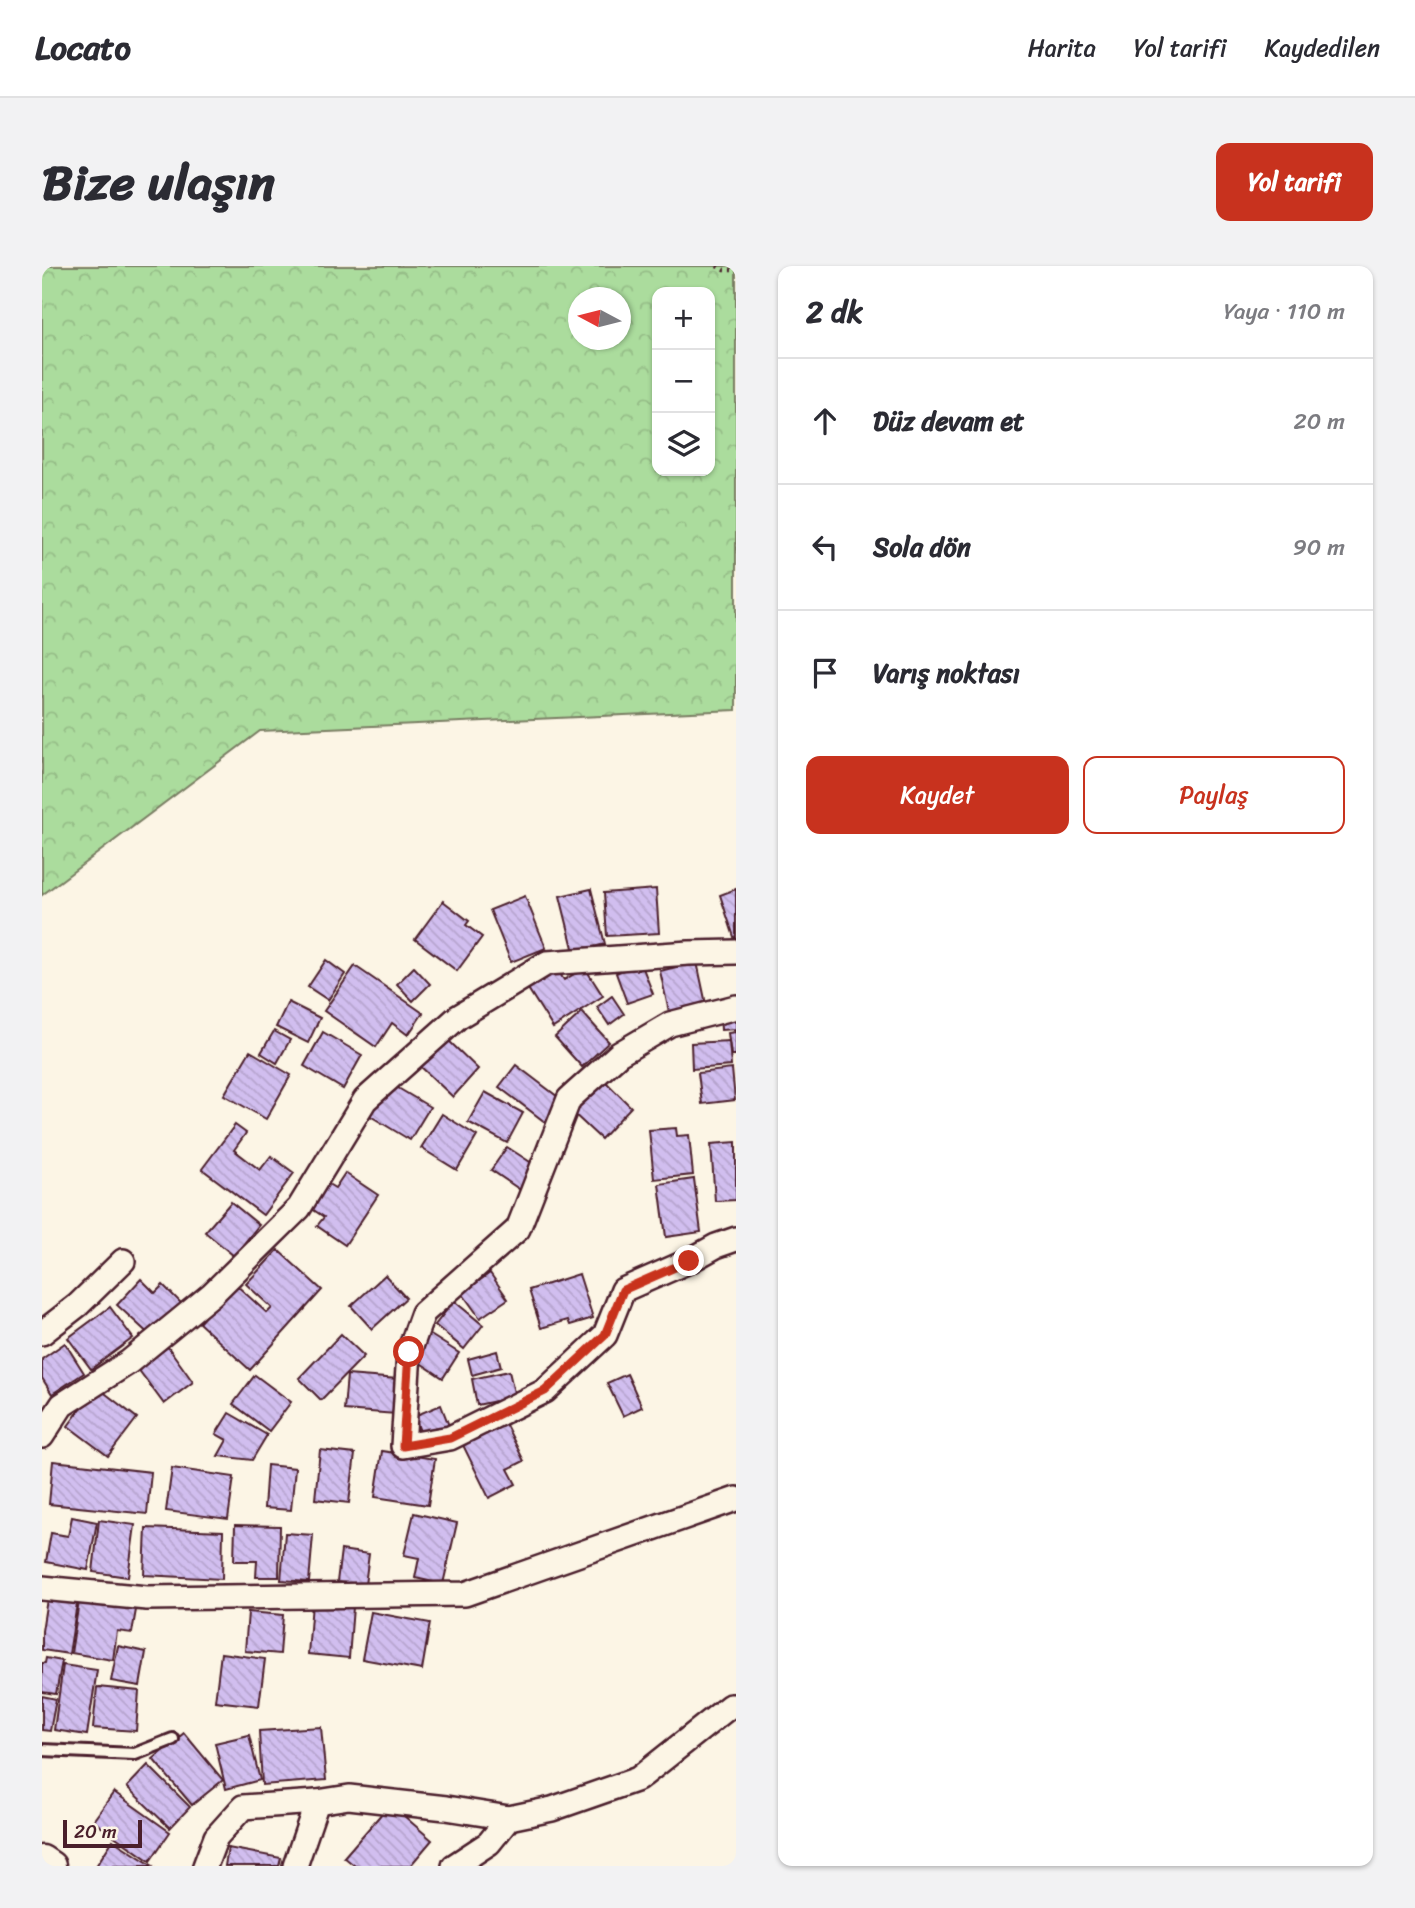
<!DOCTYPE html>
<html lang="tr">
<head>
<meta charset="utf-8">
<style>
	body { margin:0; font-family:Sriracha,sans-serif; background:#f2f2f3; color:#2b2b33 }
	.controls { position:absolute; right:21px; top:21px; display:grid; overflow:hidden; border-radius:14px; box-shadow:0 2px 5px #0004 }
	.controls button { width:63px; height:63px; display:grid; place-items:center; padding:0; border:0; border-bottom:2px solid #e1e1e2; background:#fff; color:#2b2b33; font:35px sans-serif }
	.compass { position:absolute; left:526px; top:21px; width:63px; height:63px; border-radius:50%; background:#fff; box-shadow:0 2px 5px #0004; rotate:277deg }
	.scale { position:absolute; left:21px; bottom:18px; width:79px; box-sizing:border-box; padding-left:7px; border:4px solid #4a1f2b; border-top:0; font-size:19px; line-height:24px; white-space:nowrap; color:#4a1f2b; -webkit-text-stroke:5px #fcf5e5; paint-order:stroke }
	.stop { position:absolute; width:21px; height:21px; margin:-16px; border:5px solid #c8321e; border-radius:50%; background:#fff }
	.stop.end { background:#c8321e; border-color:#fff; box-shadow:0 2px 7px #0008 }
	.list { margin:0; padding:0; list-style:none }
	h2 { display:flex; justify-content:space-between; align-items:center; height:91px; margin:0; padding:0 28px; font-size:30px }
	h2 small { font-size:23px; font-weight:400; color:#7c7c81 }
	.list li { display:grid; grid-template-columns:46px 1fr auto; gap:21px; align-items:center; box-sizing:border-box; height:126px; padding:0 28px; border-top:2px solid #e1e1e2 }
	.list b { display:block; font-size:26px; white-space:nowrap }
	.list em { font-size:23px; font-style:normal; color:#7c7c81 }
	.actions { display:flex; gap:14px; padding:21px 28px }
	.actions a { flex:1; padding:16px 0; border:2px solid #c8321e; border-radius:14px; text-align:center; font-size:24px; color:#c8321e }
	.actions .main { background:#c8321e; color:#fff }
	.icon { flex:none; width:38px; height:38px; fill:none; stroke:currentColor; stroke-width:2; stroke-linecap:round; stroke-linejoin:round }
	.map { position:relative; flex:none; width:694px; height:1600px; overflow:hidden; border-radius:14px }
	header { display:flex; align-items:center; gap:42px; box-sizing:border-box; height:98px; padding:0 35px; background:#fff; border-bottom:2px solid #e1e1e2 }
	header strong { font-size:33px }
	nav { display:flex; gap:38px; margin-inline-start:auto; font-size:24px }
	.intro { display:flex; align-items:center; justify-content:space-between; box-sizing:border-box; height:168px; padding:0 42px }
	h1 { margin:0; font-size:49px }
	.button { padding:18px 32px; border-radius:14px; background:#c8321e; color:#fff; font-size:24px; font-weight:700 }
	main { display:flex; gap:42px; padding:0 42px }
	aside { flex:1; background:#fff; border-radius:14px; box-shadow:0 2px 5px #0004 }
	.map>svg:first-child { display:block }
</style>
</head>
<body>
<header>
<strong>Locato</strong>
<nav><a>Harita</a><a>Yol tarifi</a><a>Kaydedilen</a></nav>
</header>
<div class="intro"><h1>Bize ulaşın</h1><a class="button">Yol tarifi</a></div>
<main>
<div class="map">
<svg width="694" height="1600" viewBox="0 0 694 1600">
	<defs>
		<pattern id="forest-crowns" width="20" height="18" patternUnits="userSpaceOnUse" patternTransform="scale(1.75)"><rect width="20" height="18" fill="#abdc9d"/><path d="M2 6a3 3 0 1 1 6 0M12 15a3 3 0 1 1 6 0" fill="none" stroke="#95bc87"/></pattern>
		<pattern id="building-back-hatch" width="6" height="6" patternUnits="userSpaceOnUse" patternTransform="scale(1.75)"><rect width="6" height="6" fill="#d1beef"/><path d="M-1 5l2 2M0 0l6 6M5-1l2 2" fill="none" stroke="#b5a3cd"/></pattern>
	</defs>
	<rect width="100%" height="100%" fill="#fcf5e5"/>
	<filter id="ink" filterUnits="userSpaceOnUse"><feTurbulence type="fractalNoise" baseFrequency=".0143" numOctaves="2"/><feDisplacementMap in="SourceGraphic" scale="14" xChannelSelector="R" yChannelSelector="G"/><feConvolveMatrix kernelMatrix="1 2 1 2 8 2 1 2 1" color-interpolation-filters="sRGB"/></filter>
	<g filter="url(#ink)">
		<!-- forest -->
		<path fill="url(#forest-crowns)" stroke="#7a7e64" stroke-width="2" fill-rule="evenodd" d="M0,0H694V444L218,465L0,629ZM615,26H668V205H615ZM536,32H578V74H536Z"/>
		<!-- building -->
		<g fill="url(#building-back-hatch)" stroke="#4a1f2b" stroke-width="2">
			<path d="M549,623L563,678L532,686L518,630Z"/>
			<path d="M614,623L617,667L565,670L562,627Z"/>
			<path d="M694,623V673L693,674L678,629Z"/>
			<path d="M483,630L504,682L469,696L448,644Z"/>
			<path d="M401,635L427,655L424,659L440,671L415,705L373,673Z"/>
			<path d="M284,694L303,708L286,734L266,721Z"/>
			<path d="M655,696L664,738L627,746L618,705Z"/>
			<path d="M599,697L611,728L585,737L574,707Z"/>
			<path d="M313,700L381,747L366,769L350,757L334,781L282,745Z"/>
			<path d="M372,701L388,718L371,735L355,718Z"/>
			<path d="M514,702L522,714L543,702L561,730L511,762L485,721Z"/>
			<path d="M570,730L582,748L567,759L555,741Z"/>
			<path d="M246,736L278,752L266,777L234,761Z"/>
			<path d="M540,746L567,776L540,801L513,771Z"/>
			<path d="M694,748V763L679,764L678,749Z"/>
			<path d="M232,765L248,774L235,797L219,787Z"/>
			<path d="M281,766L320,789L301,823L262,800Z"/>
			<path d="M694,766V789H689L686,767Z"/>
			<path d="M404,772L436,803L411,831L378,800Z"/>
			<path d="M687,775L689,800L650,803L649,777Z"/>
			<path d="M208,785L249,809L224,853L182,829Z"/>
			<path d="M474,799L520,834L503,856L457,821Z"/>
			<path d="M690,803L693,834L660,838L656,807Z"/>
			<path d="M560,812L589,841L559,873L529,845Z"/>
			<path d="M351,819L388,841L368,874L325,848L335,832L341,835Z"/>
			<path d="M443,826L481,847L465,877L426,856Z"/>
			<path d="M400,848L435,870L415,904L379,882Z"/>
			<path d="M193,859L204,867L192,884L218,904L229,890L252,907L221,949L160,903Z"/>
			<path d="M634,862L635,870L647,869L651,909L612,913L607,864Z"/>
			<path d="M694,876V934L673,935L669,878Z"/>
			<path d="M465,881L496,901L480,925L449,904Z"/>
			<path d="M303,907L336,929L303,979L275,960L282,951L267,941L283,916L293,922Z"/>
			<path d="M652,913L659,966L624,971L617,918Z"/>
			<path d="M189,936L217,959L192,990L163,966Z"/>
			<path d="M236,984L280,1024L208,1104L157,1057L192,1017L225,1047L230,1042L204,1018Z"/>
			<path d="M448,1007L466,1033L438,1052L420,1027Z"/>
			<path d="M537,1008L551,1052L528,1059L526,1054L499,1062L487,1024Z"/>
			<path d="M343,1009L364,1032L330,1063L309,1040Z"/>
			<path d="M99,1013L113,1027L121,1019L140,1038L110,1071L75,1039Z"/>
			<path d="M412,1035L441,1059L422,1083L393,1059Z"/>
			<path d="M68,1041L91,1072L49,1103L26,1072Z"/>
			<path d="M299,1068L322,1090L279,1134L257,1112Z"/>
			<path d="M387,1068L417,1087L401,1112L371,1092Z"/>
			<path d="M23,1077L42,1107L10,1128L0,1112V1093Z"/>
			<path d="M126,1081L151,1116L122,1138L96,1103Z"/>
			<path d="M455,1085L459,1101L430,1109L426,1093Z"/>
			<path d="M467,1105L473,1131L435,1139L430,1113Z"/>
			<path d="M585,1108L600,1141L581,1150L565,1117Z"/>
			<path d="M213,1109L249,1136L227,1165L191,1138Z"/>
			<path d="M305,1109L356,1113L354,1148L302,1144Z"/>
			<path d="M55,1121L95,1152L66,1190L26,1160Z"/>
			<path d="M399,1139L407,1160L380,1170L372,1150Z"/>
			<path d="M187,1147L225,1169L210,1194L176,1190L185,1174L174,1168Z"/>
			<path d="M461,1153L482,1195L466,1203L474,1218L447,1232L419,1175Z"/>
			<path d="M278,1184L313,1188L307,1237L273,1233Z"/>
			<path d="M340,1185L393,1193L386,1239L333,1231Z"/>
			<path d="M11,1195L109,1206L105,1248L7,1238Z"/>
			<path d="M225,1199L253,1202L249,1244L222,1242Z"/>
			<path d="M130,1202L192,1211L186,1253L124,1245Z"/>
			<path d="M372,1247L415,1257L401,1318L373,1312L377,1292L362,1289Z"/>
			<path d="M30,1251L55,1256L46,1304L4,1296L9,1267L26,1270Z"/>
			<path d="M57,1254L93,1259L86,1311L51,1306Z"/>
			<path d="M193,1259L238,1260L237,1311H214L215,1295H192Z"/>
			<path d="M104,1262L181,1265L180,1313L102,1309Z"/>
			<path d="M243,1267L271,1269L267,1316L239,1314Z"/>
			<path d="M299,1284L327,1288L323,1319L295,1316Z"/>
			<path d="M38,1329L95,1338L90,1367L75,1365L71,1394L29,1387Z"/>
			<path d="M5,1333L35,1338L27,1388L0,1384V1365Z"/>
			<path d="M270,1337L311,1341L307,1392L266,1388Z"/>
			<path d="M206,1346L241,1349L238,1388L203,1385Z"/>
			<path d="M329,1346L388,1357L380,1404L320,1393Z"/>
			<path d="M76,1380L104,1386L98,1420L69,1415Z"/>
			<path d="M179,1387L223,1393L217,1440L173,1435Z"/>
			<path d="M4,1392L20,1395L14,1428L0,1426V1397H3Z"/>
			<path d="M21,1399L55,1404L45,1469L12,1464Z"/>
			<path d="M55,1421L97,1425L94,1465L51,1462Z"/>
			<path d="M0,1430L14,1433L8,1465L0,1464Z"/>
			<path d="M279,1461L284,1514L220,1519L217,1465Z"/>
			<path d="M142,1467L181,1514L150,1539L111,1493Z"/>
			<path d="M207,1469L218,1514L184,1523L173,1477Z"/>
			<path d="M106,1499L148,1541L128,1562L85,1521Z"/>
			<path d="M72,1526L128,1566L108,1595L51,1555Z"/>
			<path d="M348,1538L390,1574L368,1600H313L302,1591Z"/>
			<path d="M71,1574L111,1600H54Z"/>
			<path d="M186,1582L239,1592L237,1600H183Z"/>
		</g>
		<g fill="none" stroke-linecap="round" stroke-linejoin="round">
			<defs>
				<path id="service" d="M0,1484L93,1488L131,1473"/>
				<g id="minor">
					<path d="M694,741L628,758L577,788L527,833L476,963L381,1047L367,1086L361,1180L408,1172L503,1125L563,1069L581,1024L647,995L674,980L694,973"/>
					<path d="M0,1067L36,1039L81,995"/>
					<path d="M0,1170L20,1139L87,1096L170,1028L257,942L323,834L416,751L505,697L647,687L694,686"/>
					<path d="M0,1322L105,1332L423,1328L694,1233"/>
					<path d="M163,1600L174,1571L201,1541L275,1536L307,1531L404,1542L467,1552L510,1543L596,1513L688,1440H694"/>
					<path d="M253,1600L275,1536"/>
					<path d="M412,1600L447,1577L467,1552"/>
				</g>
				<path id="tertiary" d="M0,1594L9,1600"/>
			</defs>
			<!-- service casing -->
			<use href="#service" stroke="#4a1f2b" stroke-width="16"/>
			<!-- minor casing -->
			<use href="#minor" stroke="#4a1f2b" stroke-width="28"/>
			<!-- tertiary casing -->
			<use href="#tertiary" stroke="#4a1f2b" stroke-width="33"/>
			<!-- path -->
			<path stroke="#4a1f2b" stroke-width="4.5" stroke-dasharray="2 5" stroke-linecap="butt" d="M675,0L682,4H694"/>
			<!-- service -->
			<use href="#service" stroke="#fcf5e5" stroke-width="10"/>
			<!-- minor -->
			<use href="#minor" stroke="#fcf5e5" stroke-width="23"/>
			<!-- tertiary -->
			<use href="#tertiary" stroke="#fcf5e5" stroke-width="28"/>
		</g>
	</g>
	<g fill="none" stroke-linecap="round" stroke-linejoin="round" filter="url(#ink)">
		<!-- route -->
		<path stroke="#c8321e" stroke-width="9" d="M367,1086L361,1180L408,1172L503,1125L563,1069L581,1024L647,995"/>
	</g>
</svg>
<div class="controls">
<button>+</button>
<button>−</button>
<button><svg class="icon" aria-label="layers" viewBox="0 0 24 24"><path d="M12 4l9 5-9 5-9-5zM3 14l9 5 9-5"/></svg></button>
</div>
<svg class="compass" viewBox="-18 -18 36 36"><path d="M0-13l5 13h-10z" fill="#e53935"/><path d="M0 13l5-13h-10z" fill="#7c7c81"/></svg>
<div class="scale">20 m</div>
<div class="stop" style="left:367px;top:1086px"></div>
<div class="stop end" style="left:647px;top:995px"></div>
</div>
<aside>
<h2>2 dk<small>Yaya · 110 m</small></h2>
<ul class="list">
<li><svg class="icon" aria-label="ahead" viewBox="0 0 24 24"><path d="M12 20V5M6 11l6-6 6 6"/></svg><div><b>Düz devam et</b></div><em>20 m</em></li>
<li><svg class="icon" aria-label="left" viewBox="0 0 24 24"><path d="M17 20v-9H6M10 6l-5 5 5 5"/></svg><div><b>Sola dön</b></div><em>90 m</em></li>
<li><svg class="icon" aria-label="arrive" viewBox="0 0 24 24"><path d="M6 21V4h12l-3 4 3 4H6"/></svg><div><b>Varış noktası</b></div></li>
</ul>
<div class="actions"><a class="main">Kaydet</a><a>Paylaş</a></div>
</aside>
</main>
</body>
</html>
